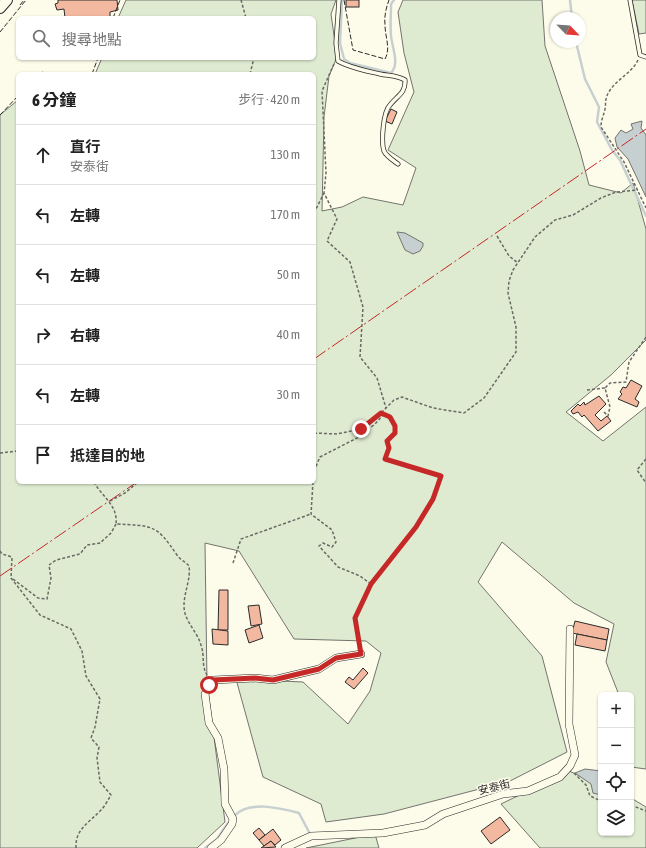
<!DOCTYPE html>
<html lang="zh-TW">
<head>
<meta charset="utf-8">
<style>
	body { margin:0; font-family:"Asap Condensed","Noto Sans TC",sans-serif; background:#f6f6f6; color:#222 }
	.controls { position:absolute; right:12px; bottom:12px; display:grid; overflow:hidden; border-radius:6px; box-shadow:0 1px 3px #0004 }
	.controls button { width:36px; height:36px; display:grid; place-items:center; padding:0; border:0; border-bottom:1px solid #e0e0e0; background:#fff; color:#222; font:20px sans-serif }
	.compass { position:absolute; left:550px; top:12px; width:36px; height:36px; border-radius:50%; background:#fff; box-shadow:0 1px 3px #0004; rotate:115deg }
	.stop { position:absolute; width:12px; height:12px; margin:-9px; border:3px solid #c62828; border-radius:50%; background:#fff }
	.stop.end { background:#c62828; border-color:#fff; box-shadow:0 1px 4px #0008 }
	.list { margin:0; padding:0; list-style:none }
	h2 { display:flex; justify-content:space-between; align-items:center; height:52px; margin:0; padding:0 16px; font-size:17px }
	h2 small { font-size:13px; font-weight:400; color:#767676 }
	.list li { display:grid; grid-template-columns:26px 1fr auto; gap:12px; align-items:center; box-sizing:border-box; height:60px; padding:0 16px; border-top:1px solid #e0e0e0 }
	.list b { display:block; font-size:15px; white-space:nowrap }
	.list p { margin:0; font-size:13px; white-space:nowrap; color:#767676 }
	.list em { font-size:13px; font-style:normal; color:#767676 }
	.icon { flex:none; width:22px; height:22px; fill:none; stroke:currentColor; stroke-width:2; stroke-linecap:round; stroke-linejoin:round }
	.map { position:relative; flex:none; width:646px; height:848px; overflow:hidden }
	.search { position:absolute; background:#fff; box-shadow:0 1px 3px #0004; left:16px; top:16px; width:300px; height:44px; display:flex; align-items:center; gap:10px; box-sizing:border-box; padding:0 14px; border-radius:6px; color:#767676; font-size:15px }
	.panel { position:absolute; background:#fff; box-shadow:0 1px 3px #0004; left:16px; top:72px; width:300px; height:412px; border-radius:6px }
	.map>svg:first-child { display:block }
</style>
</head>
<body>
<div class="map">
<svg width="646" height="848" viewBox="0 0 646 848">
	<rect width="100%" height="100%" fill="#fdfbea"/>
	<!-- green -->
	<g fill="#deebd1" stroke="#74746e">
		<path d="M126,0H336L331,14L337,57L329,76L324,117L322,211L342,207L363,197L403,205L416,168L388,150L414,92L404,53L398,12L403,0H542L545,46L580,151L589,185L621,193L633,183L646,229V340L611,375L566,412L603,441L646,407V769L631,767V695H619L606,662L614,624L574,603L502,542L478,582L542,656L567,752L510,781L384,814L326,822L321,804L263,777L236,679L303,682L348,724L370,691L381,653L366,641L294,639L239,551L205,543L207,683L225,822L197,848H0V115L18,100V482H314V74H95L102,58H314V18H118Z"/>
		<path d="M632,0H646V33L639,34Z"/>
		<path d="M569,771L601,785V833H631V798L646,807V848H540L501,804Z"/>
		<path d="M375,834L379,848H306Z"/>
	</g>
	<!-- water -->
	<g fill="#c7d0d0" stroke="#74746e">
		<path d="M642,121L641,128L646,135V197L628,159L617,147L615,138L621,130L626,133L633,129L631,124Z"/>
		<path d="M397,232L405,233L423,243V246L420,251L413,254L405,250Z"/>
		<path d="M585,769L601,771V795L593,793L591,784L575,773Z"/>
	</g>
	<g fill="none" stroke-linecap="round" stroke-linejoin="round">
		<!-- stream -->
		<g stroke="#c7d0d0" stroke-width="2.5">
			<path d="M342,0L340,43L344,59L350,63L391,73C400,64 392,47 391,36C390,26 391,15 391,4L394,0"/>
			<path d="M570,0L572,18"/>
			<path d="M576,42L585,79L599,107L597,122L612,150L620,160L646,216"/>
			<path d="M234,816C249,800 280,808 299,813L310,834"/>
			<path d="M205,848L217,839L228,823"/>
		</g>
	</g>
	<!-- building -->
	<g fill="#f2b8a0" stroke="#2b2b2b">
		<path d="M58,0H117L118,10L110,12V18H65L64,9L57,10L55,4L58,3Z"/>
		<rect x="346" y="0" width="13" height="7"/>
		<path d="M391,109L397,112L392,124L385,121Z"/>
		<path d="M631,380L642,386L635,399L639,402L637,407L618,399L622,394L620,392L623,387L626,388Z"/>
		<path d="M599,396L606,404L595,415L601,421L607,416L611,421L598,431L584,415L582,417L578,412L573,414L571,411L578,404L580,406L584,402L585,405Z"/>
		<path d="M219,590H228V630H218Z"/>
		<path d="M259,605L262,624L251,626L248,606Z"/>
		<path d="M575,621L609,629L607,640L572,633Z"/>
		<path d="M259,625L263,638L249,643L245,630Z"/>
		<path d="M212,629L228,631V645L213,644Z"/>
		<path d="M577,634L607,640L605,651L575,645Z"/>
		<path d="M363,668L368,673L354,689L345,682L349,677L353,680Z"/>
		<path d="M500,817L510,830L491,844L481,831Z"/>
		<path d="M259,828L265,835L259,840L253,833Z"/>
		<path d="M273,829L281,840L275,845L271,841L264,846L259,840Z"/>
		<path d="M271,841L276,847L261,848L264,846Z"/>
	</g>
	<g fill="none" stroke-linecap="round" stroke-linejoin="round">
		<defs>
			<g id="lane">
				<path d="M339,0L336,43L338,61C350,68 367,71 380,74C389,76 396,75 405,80C406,93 397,96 390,105C383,112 381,142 384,151C386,156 394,161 398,164"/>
				<path d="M630,0L640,55L646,57"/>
			</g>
			<g id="street">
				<path d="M211,848L221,840L232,824L233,819L225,804L224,769L218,738L209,723L205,694L213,680L255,678L273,680L319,669L336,658L361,654"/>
				<path d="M285,848L311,836L383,833L425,825L443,814L503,794L528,791L560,777L570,766L575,755L569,724L570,629"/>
			</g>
			<path id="secondary" d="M0,8L7,0"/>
		</defs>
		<!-- lane casing -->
		<use href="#lane" stroke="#2b2b2b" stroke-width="5"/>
		<!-- street casing -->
		<use href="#street" stroke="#2b2b2b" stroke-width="8"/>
		<!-- secondary casing -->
		<use href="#secondary" stroke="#2b2b2b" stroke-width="12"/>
		<!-- path -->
		<g stroke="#6a6964" stroke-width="1.5" stroke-dasharray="3 2" stroke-linecap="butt">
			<path d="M241,0L246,18"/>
			<path d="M638,60C631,75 610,82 606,99C605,102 606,105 605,109C604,115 601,119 601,127L624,162L646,208"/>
			<path d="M334,64L322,91L326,173L324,193L337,219L327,241L350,262L363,307L360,357L377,378L386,408"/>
			<path d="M250,74L254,58"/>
			<path d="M314,213L324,193"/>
			<path d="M497,236L509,256L518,263"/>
			<path d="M587,390L605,388"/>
			<path d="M604,412L608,416L610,407L605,388L610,383L626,382L629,362L646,337"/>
			<path d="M314,433L337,434L361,429L381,413"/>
			<path d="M0,453L18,451"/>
			<path d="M646,459L637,470L646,483"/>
			<path d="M314,471L320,457L357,438L375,424L383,415L381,413L394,400L402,397L433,408L464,413L484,398L516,352V327L508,293L509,281L513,270L535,237L555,220L573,215L601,198L616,192L638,190"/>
			<path d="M94,482C102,497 118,505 116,524C153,526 156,524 177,555C180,560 185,561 189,566C191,579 184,592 184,606C184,621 197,631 201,645C205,656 201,665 207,675"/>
			<path d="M313,482L311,514L332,530L336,542L332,547L323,543L319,546L338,567L360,576L371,584L355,618L359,647"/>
			<path d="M110,501L125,493L138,482"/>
			<path d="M0,551L2,554L12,557L11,578L40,615L71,629L82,651L86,676L100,699L95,727L91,738L99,747L97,758L100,782L111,795C108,800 105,806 101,810C89,823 75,829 76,848"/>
			<path d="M233,563L241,539L311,514"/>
			<path d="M13,579L38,598L47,599L51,578L49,565L56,560L80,554L87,545L100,543L111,533L116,524"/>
			<path d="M371,584C399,550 426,518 441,476L385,459L389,448L387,441L395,433V426L390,417L383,415"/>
			<path d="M574,773L586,785L590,796L601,801"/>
			<path d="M631,805L646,811"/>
		</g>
		<!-- lane -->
		<use href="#lane" stroke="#fdfbea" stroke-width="3.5"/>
		<!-- street -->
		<use href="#street" stroke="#fdfbea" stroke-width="7"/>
		<!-- secondary -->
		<use href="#secondary" stroke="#fdfbea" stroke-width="10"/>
		<!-- fence -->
		<g stroke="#2b2b2b" stroke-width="1" stroke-dasharray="5 2" stroke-linecap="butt">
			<path d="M344,0L353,50L385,59C391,48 385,37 385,25C384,17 386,8 389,0"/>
			<path d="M20,5L24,0"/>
			<path d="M113,18L120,0"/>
			<path d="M0,32L26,0"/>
			<path d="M40,74L42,72L46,74"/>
			<path d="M92,74L98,58"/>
			<path d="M0,115L18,96"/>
		</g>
		<!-- power -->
		<g stroke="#c62828" stroke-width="1" stroke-dasharray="14 3 2 3" stroke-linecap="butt">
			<path d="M314,359L646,129"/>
			<path d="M0,576L137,482"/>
		</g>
	</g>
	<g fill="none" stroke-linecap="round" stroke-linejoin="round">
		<!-- route -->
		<path stroke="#c62828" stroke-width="5" d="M209,685L213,680L255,678L273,680L319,669L336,658L361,654L355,618L371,584L416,527L433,499L441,476L385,459L389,448L387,441L395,433V426L390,417L381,413L361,429"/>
	</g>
	<g text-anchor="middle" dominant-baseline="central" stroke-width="3" stroke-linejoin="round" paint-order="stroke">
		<!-- street labels -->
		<g font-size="11" fill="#2b2b2b" stroke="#fdfbea">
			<text transform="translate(494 787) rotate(-14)">安泰街</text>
		</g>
	</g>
</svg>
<div class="controls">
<button>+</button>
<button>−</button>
<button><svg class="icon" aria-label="locate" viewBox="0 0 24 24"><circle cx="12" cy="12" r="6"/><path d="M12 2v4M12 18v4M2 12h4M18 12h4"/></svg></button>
<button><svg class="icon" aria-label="layers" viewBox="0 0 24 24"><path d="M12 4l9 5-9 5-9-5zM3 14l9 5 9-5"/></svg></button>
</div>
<svg class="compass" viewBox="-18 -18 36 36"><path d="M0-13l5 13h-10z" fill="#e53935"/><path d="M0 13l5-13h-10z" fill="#767676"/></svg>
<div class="stop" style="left:209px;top:685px"></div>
<div class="stop end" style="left:361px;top:429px"></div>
<div class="search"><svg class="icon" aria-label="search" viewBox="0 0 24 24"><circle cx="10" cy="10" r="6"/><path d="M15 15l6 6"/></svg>搜尋地點</div>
<section class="panel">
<h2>6 分鐘<small>步行 · 420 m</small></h2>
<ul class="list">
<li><svg class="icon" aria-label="ahead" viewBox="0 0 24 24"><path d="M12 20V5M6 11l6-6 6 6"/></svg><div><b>直行</b><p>安泰街</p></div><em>130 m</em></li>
<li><svg class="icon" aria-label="left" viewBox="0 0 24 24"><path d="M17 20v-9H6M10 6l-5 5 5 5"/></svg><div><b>左轉</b></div><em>170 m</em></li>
<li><svg class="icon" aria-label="left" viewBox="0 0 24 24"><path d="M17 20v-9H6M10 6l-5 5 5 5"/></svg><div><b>左轉</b></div><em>50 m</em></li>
<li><svg class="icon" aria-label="right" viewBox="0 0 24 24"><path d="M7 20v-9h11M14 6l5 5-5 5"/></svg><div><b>右轉</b></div><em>40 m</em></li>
<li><svg class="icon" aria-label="left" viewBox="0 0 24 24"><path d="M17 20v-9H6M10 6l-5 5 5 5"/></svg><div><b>左轉</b></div><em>30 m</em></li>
<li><svg class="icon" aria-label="arrive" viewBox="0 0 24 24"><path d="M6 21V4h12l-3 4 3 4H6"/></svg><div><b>抵達目的地</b></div></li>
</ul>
</section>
</div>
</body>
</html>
